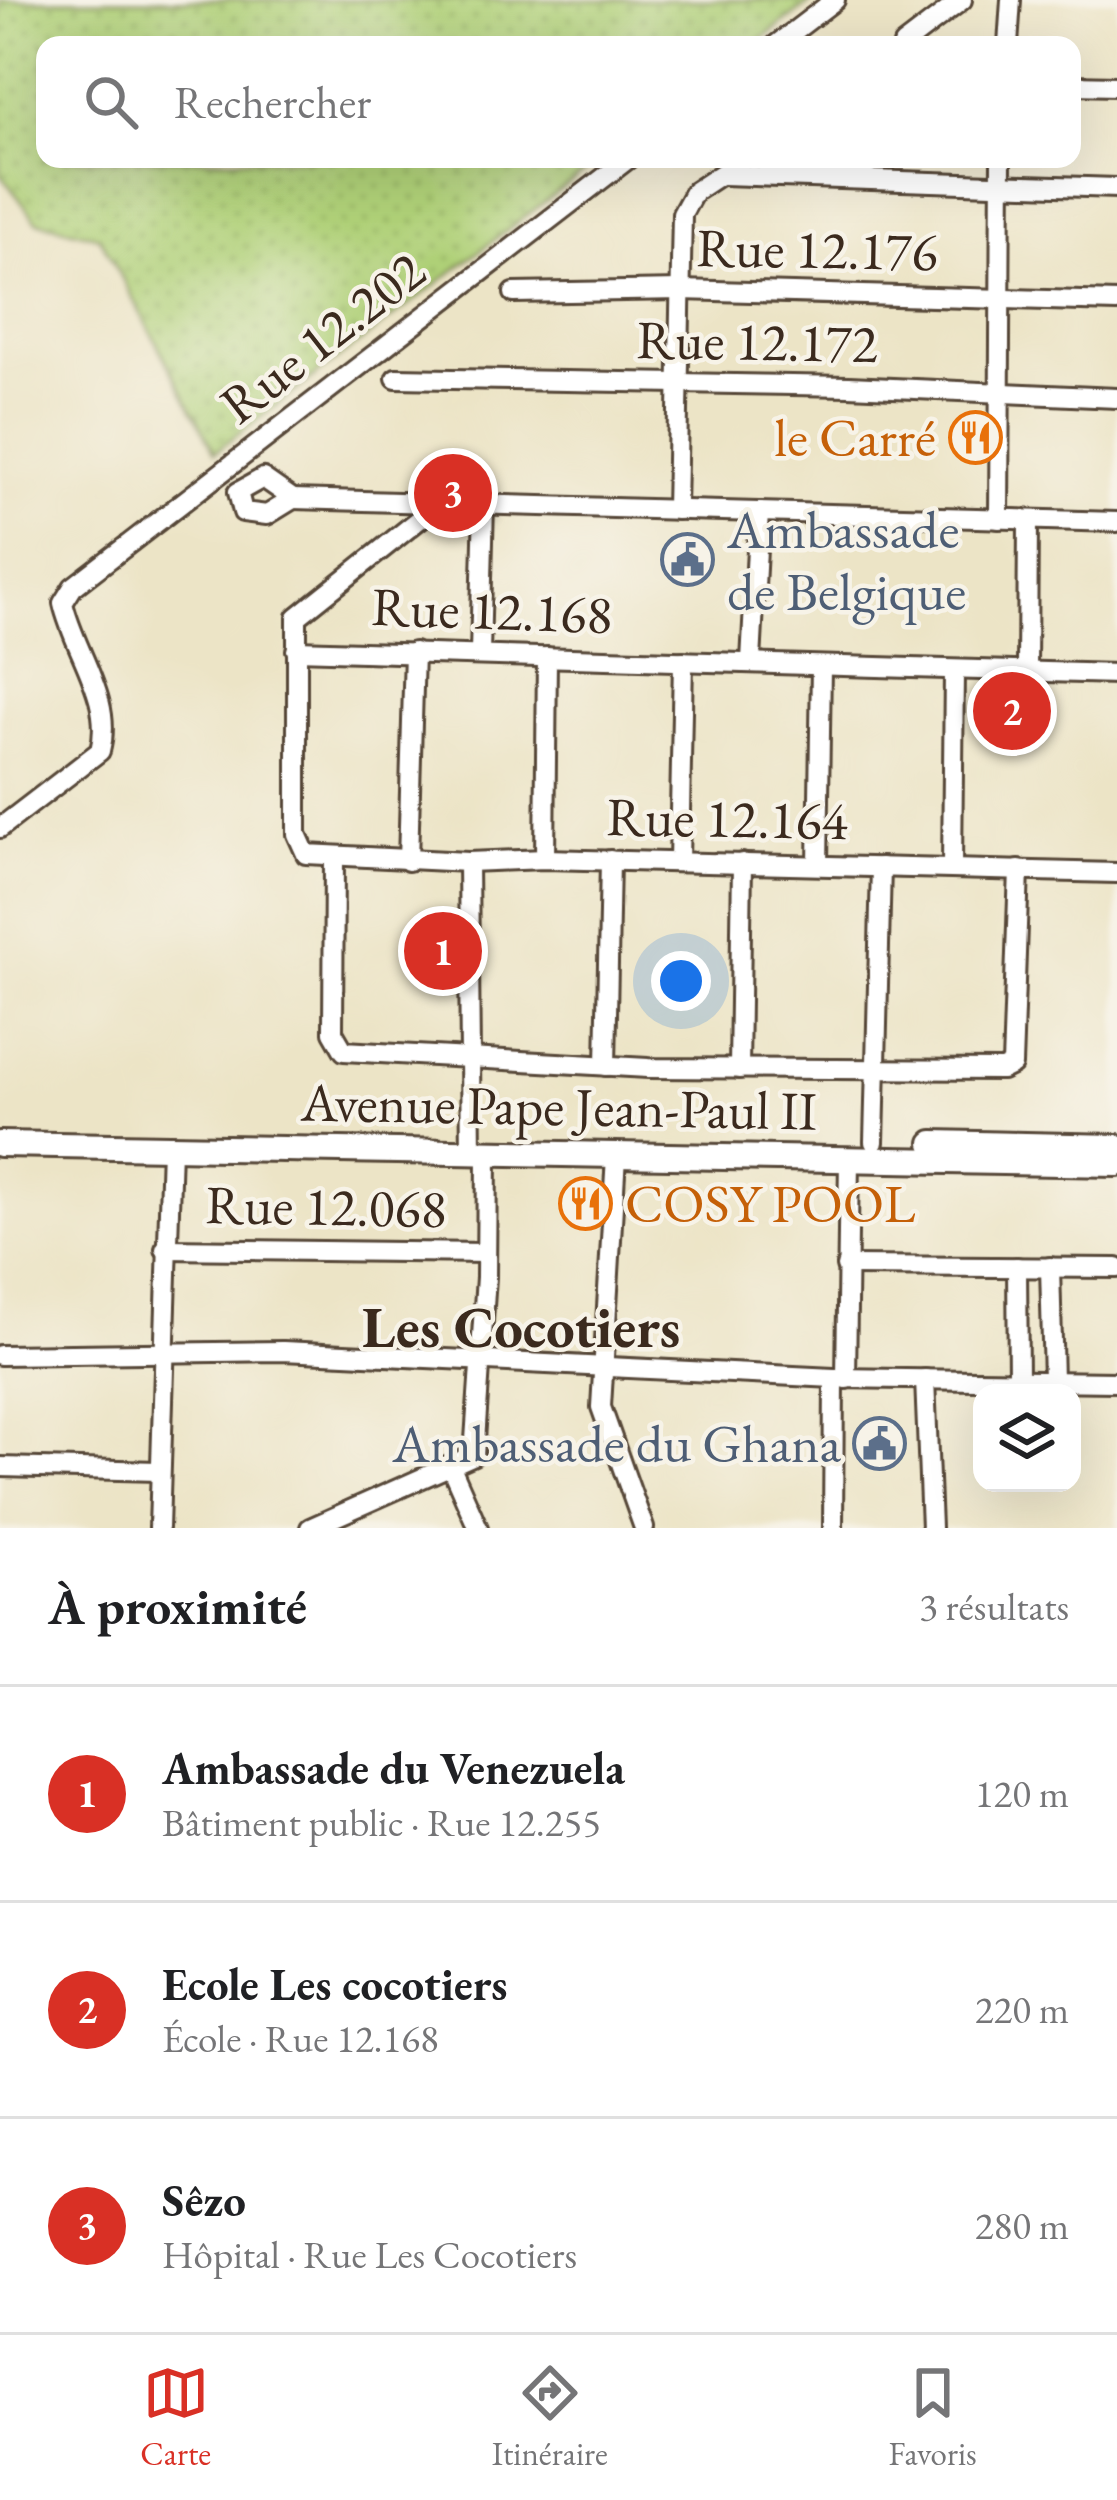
<!DOCTYPE html>
<html lang="fr">
<head>
<meta charset="utf-8">
<style>
	body { margin:0; font-family:"EB Garamond",serif; background:#f6f6f6; color:#202124 }
	.controls { position:absolute; right:36px; bottom:36px; display:grid; overflow:hidden; border-radius:24px; box-shadow:0 12px 48px #0002 }
	.controls button { width:108px; height:108px; display:grid; place-items:center; padding:0; border:0; border-bottom:3px solid #e0e0e0; background:#fff; color:#202124; font:60px sans-serif }
	.you { position:absolute; left:681px; top:981px; width:42px; height:42px; margin:-30px; border:9px solid #fff; border-radius:50%; background:#1a73e8; box-shadow:0 0 0 18px #1a73e833 }
	.badge { display:grid; place-items:center; width:78px; height:78px; border-radius:50%; background:#d93025; color:#fff; font-size:39px; font-weight:700 }
	.pin { position:absolute; translate:-50% -50%; border:6px solid #fff; box-shadow:0 3px 12px #0006 }
	.list { margin:0; padding:0; list-style:none }
	h2 { display:flex; justify-content:space-between; align-items:center; height:156px; margin:0; padding:0 48px; font-size:51px }
	h2 small { font-size:39px; font-weight:400; color:#757577 }
	.list li { display:grid; grid-template-columns:78px 1fr auto; gap:36px; align-items:center; box-sizing:border-box; height:216px; padding:0 48px; border-top:3px solid #e0e0e0 }
	.list b { display:block; font-size:45px; white-space:nowrap }
	.list p { margin:0; font-size:39px; white-space:nowrap; color:#757577 }
	.list em { font-size:39px; font-style:normal; color:#757577 }
	.icon { flex:none; width:66px; height:66px; fill:none; stroke:currentColor; stroke-width:2; stroke-linecap:round; stroke-linejoin:round }
	.map { position:relative; flex:none; width:1117px; height:1528px; overflow:hidden }
	.search { position:absolute; background:#fff; box-shadow:0 12px 48px #0002; left:36px; right:36px; top:36px; height:132px; display:flex; align-items:center; gap:30px; box-sizing:border-box; padding:0 42px; border-radius:24px; color:#757577; font-size:45px }
	.sheet { height:804px; background:#fff }
	nav { display:flex; justify-content:space-around; align-items:center; box-sizing:border-box; height:168px; border-top:3px solid #e0e0e0; background:#fff; font-size:33px; color:#757577 }
	nav a { display:grid; justify-items:center; gap:6px }
	nav .on { color:#d93025 }
	.map>svg:first-child { display:block }
</style>
</head>
<body>
<div class="map">
<svg width="1117" height="1528" viewBox="0 0 1117 1528">
	<defs>
		<pattern id="grass-dots" width="8" height="8" patternUnits="userSpaceOnUse" patternTransform="scale(3)"><rect width="8" height="8" fill="#afd077"/><path d="M2 2h.1M6 6h.1" fill="none" stroke="#97b366" stroke-width="1.8" stroke-linecap="round"/></pattern>
	</defs>
	<rect width="100%" height="100%" fill="#f7f3e8"/>
	<filter id="ink" filterUnits="userSpaceOnUse"><feTurbulence type="fractalNoise" baseFrequency=".00833" numOctaves="2"/><feDisplacementMap in="SourceGraphic" scale="24" xChannelSelector="R" yChannelSelector="G"/><feConvolveMatrix kernelMatrix="1 2 1 2 8 2 1 2 1" color-interpolation-filters="sRGB"/></filter>
	<filter id="wash" filterUnits="userSpaceOnUse"><feTurbulence type="fractalNoise" baseFrequency=".004" numOctaves="4" result="noise"/><feDisplacementMap in="SourceGraphic" scale="48" xChannelSelector="R" yChannelSelector="G"/><feGaussianBlur stdDeviation="2.7" result="paint"/><feColorMatrix in="noise" values="0 0 0 0 0 0 0 0 0 0 0 0 0 0 0 0 0 1.4 0 .05"/><feComposite in="paint" operator="in"/></filter>
	<g filter="url(#wash)">
		<rect width="100%" height="100%" fill="#ece4c6"/>
		<!-- grass -->
		<path fill="url(#grass-dots)" stroke="#757d4a" stroke-width="3" d="M0,0H814L754,45H45V159H601L215,452L100,237L37,221L0,174Z"/>
	</g>
	<g filter="url(#ink)">
		<g fill="none" stroke-linecap="round" stroke-linejoin="round">
			<defs>
				<g id="minor">
					<path d="M776,45L835,0"/>
					<path d="M903,45L962,0"/>
					<path d="M1008,45L1011,0"/>
					<path d="M1072,85L1117,86"/>
					<path d="M722,175L1117,188"/>
					<path d="M514,293L681,290L1117,302"/>
					<path d="M396,378L849,386L1117,398"/>
					<path d="M263,478L293,499L267,515L243,512L238,492Z"/>
					<path d="M293,499L1117,522"/>
					<path d="M440,503L297,617V834L306,854L468,862L545,859L1117,873"/>
					<path d="M676,510L682,214L694,192L744,159"/>
					<path d="M999,519L1001,159"/>
					<path d="M296,650L1117,674"/>
					<path d="M480,653L484,504"/>
					<path d="M751,661L759,512"/>
					<path d="M1027,671L1028,520"/>
					<path d="M0,828L100,751C114,699 74,652 63,603L73,587L628,159"/>
					<path d="M334,857L333,1032L344,1051L648,1068L1002,1070L1012,1065L1019,870"/>
					<path d="M545,859L547,657"/>
					<path d="M408,861L414,652"/>
					<path d="M468,862L471,1154"/>
					<path d="M679,862L683,661"/>
					<path d="M818,865L821,666"/>
					<path d="M952,867L954,672"/>
					<path d="M606,1066L610,860"/>
					<path d="M739,1069L742,863"/>
					<path d="M874,1142L881,867"/>
					<path d="M616,1156L601,1407L644,1528"/>
					<path d="M165,1249L486,1253"/>
					<path d="M846,1266L1117,1268"/>
					<path d="M1017,1267L1018,1378"/>
					<path d="M1050,1267L1053,1380"/>
					<path d="M0,1355L283,1351L834,1378L1117,1382"/>
					<path d="M846,1379L849,1158"/>
					<path d="M925,1379L931,1528"/>
					<path d="M0,1467L159,1471"/>
					<path d="M452,1469L478,1528"/>
					<path d="M159,1528L171,1147"/>
					<path d="M310,1528L474,1455L486,1277L487,1155"/>
					<path d="M833,1528L834,1378"/>
				</g>
				<g id="major">
					<path d="M933,1143L1117,1147"/>
					<path d="M0,1144L1117,1164"/>
				</g>
			</defs>
			<!-- minor casing -->
			<use href="#minor" stroke="#564637" stroke-width="24"/>
			<!-- major casing -->
			<use href="#major" stroke="#564637" stroke-width="30"/>
			<!-- minor -->
			<use href="#minor" stroke="#fff" stroke-width="18"/>
			<!-- major -->
			<use href="#major" stroke="#fff" stroke-width="24"/>
		</g>
	</g>
	<!-- icons -->
	<defs>
		<symbol id="restaurant-ring" viewBox="-11 -11 22 22"><circle r="9.5" fill="#f7f3e8" stroke="#e8710a" stroke-width="1.5"/><path d="M-5-6h1v4h1v-4h1v4h1v-4h1v5L-1.5 .5V6h-2V.5L-5-1ZM5-6V6H3V1.5H1.5Q1.5-4 5-6Z" fill="#e8710a"/></symbol>
		<symbol id="civic-ring" viewBox="-11 -11 22 22"><circle r="9.5" fill="#f7f3e8" stroke="#5c6f8a" stroke-width="1.5"/><path d="M-.6-6.5H3V-4.5H.6V-3L4-1V1h2V6H-6V1h2V-1L-.6-3ZM-1.2 2.5V6h2.4V2.5Z" fill="#5c6f8a"/></symbol>
	</defs>
	<g fill-rule="evenodd">
		<use href="#restaurant-ring" x="946" y="408" width="59" height="59"/>
		<use href="#civic-ring" x="658" y="530" width="59" height="59"/>
		<use href="#restaurant-ring" x="556" y="1174" width="59" height="59"/>
		<use href="#civic-ring" x="850" y="1414" width="59" height="59"/>
	</g>
	<g text-anchor="middle" dominant-baseline="central" stroke-width="9" stroke-linejoin="round" paint-order="stroke">
		<!-- street labels -->
		<g font-size="54" fill="#3b2a1e" stroke="#f7f3e8">
			<text transform="translate(817 249) rotate(1)">Rue 12.176</text>
			<text transform="translate(322 337) rotate(-38)">Rue 12.202</text>
			<text transform="translate(757 341) rotate(1)">Rue 12.172</text>
			<text transform="translate(492 610) rotate(2)">Rue 12.168</text>
			<text transform="translate(727 818) rotate(1)">Rue 12.164</text>
			<text transform="translate(559 1106) rotate(1)">Avenue Pape Jean-Paul II</text>
			<text transform="translate(326 1206) rotate(1)">Rue 12.068</text>
		</g>
		<!-- food labels -->
		<g font-size="54" fill="#c56008" stroke="#f7f3e8" text-anchor="end">
			<text x="936" y="437">le Carré</text>
			<text x="625" y="1203" text-anchor="start">COSY POOL</text>
		</g>
		<!-- service labels -->
		<g font-size="54" fill="#4e5e75" stroke="#f7f3e8" text-anchor="start">
			<text x="727" y="529">Ambassade<tspan x="727" dy="62">de Belgique</tspan></text>
			<text x="841" y="1443" text-anchor="end">Ambassade du Ghana</text>
		</g>
		<!-- neighbourhood labels -->
		<g font-size="57" font-weight="bold" fill="#3b2a1e" stroke="#f7f3e8">
			<text x="521" y="1327">Les Cocotiers</text>
		</g>
	</g>
</svg>
<div class="controls">
<button><svg class="icon" aria-label="layers" viewBox="0 0 24 24"><path d="M12 4l9 5-9 5-9-5zM3 14l9 5 9-5"/></svg></button>
</div>
<div class="you"></div>
<div class="pin badge" style="left:443px;top:951px">1</div>
<div class="pin badge" style="left:1012px;top:711px">2</div>
<div class="pin badge" style="left:453px;top:493px">3</div>
<div class="search"><svg class="icon" aria-label="search" viewBox="0 0 24 24"><circle cx="10" cy="10" r="6"/><path d="M15 15l6 6"/></svg>Rechercher</div>
</div>
<section class="sheet">
<h2>À proximité<small>3 résultats</small></h2>
<ul class="list">
<li><span class="badge">1</span><div><b>Ambassade du Venezuela</b><p>Bâtiment public · Rue 12.255</p></div><em>120 m</em></li>
<li><span class="badge">2</span><div><b>Ecole Les cocotiers</b><p>École · Rue 12.168</p></div><em>220 m</em></li>
<li><span class="badge">3</span><div><b>Sêzo</b><p>Hôpital · Rue Les Cocotiers</p></div><em>280 m</em></li>
</ul>
</section>
<nav>
<a class="on"><svg class="icon" aria-label="map" viewBox="0 0 24 24"><path d="M3 6l6-2 6 2 6-2v14l-6 2-6-2-6 2zM9 4v14M15 6v14"/></svg>Carte</a>
<a><svg class="icon" aria-label="directions" viewBox="0 0 24 24"><path d="M12 3l9 9-9 9-9-9zM9 14v-3h6M13 9l2 2-2 2"/></svg>Itinéraire</a>
<a><svg class="icon" aria-label="saved" viewBox="0 0 24 24"><path d="M7 4h10v16l-5-4-5 4z"/></svg>Favoris</a>
</nav>
</body>
</html>
